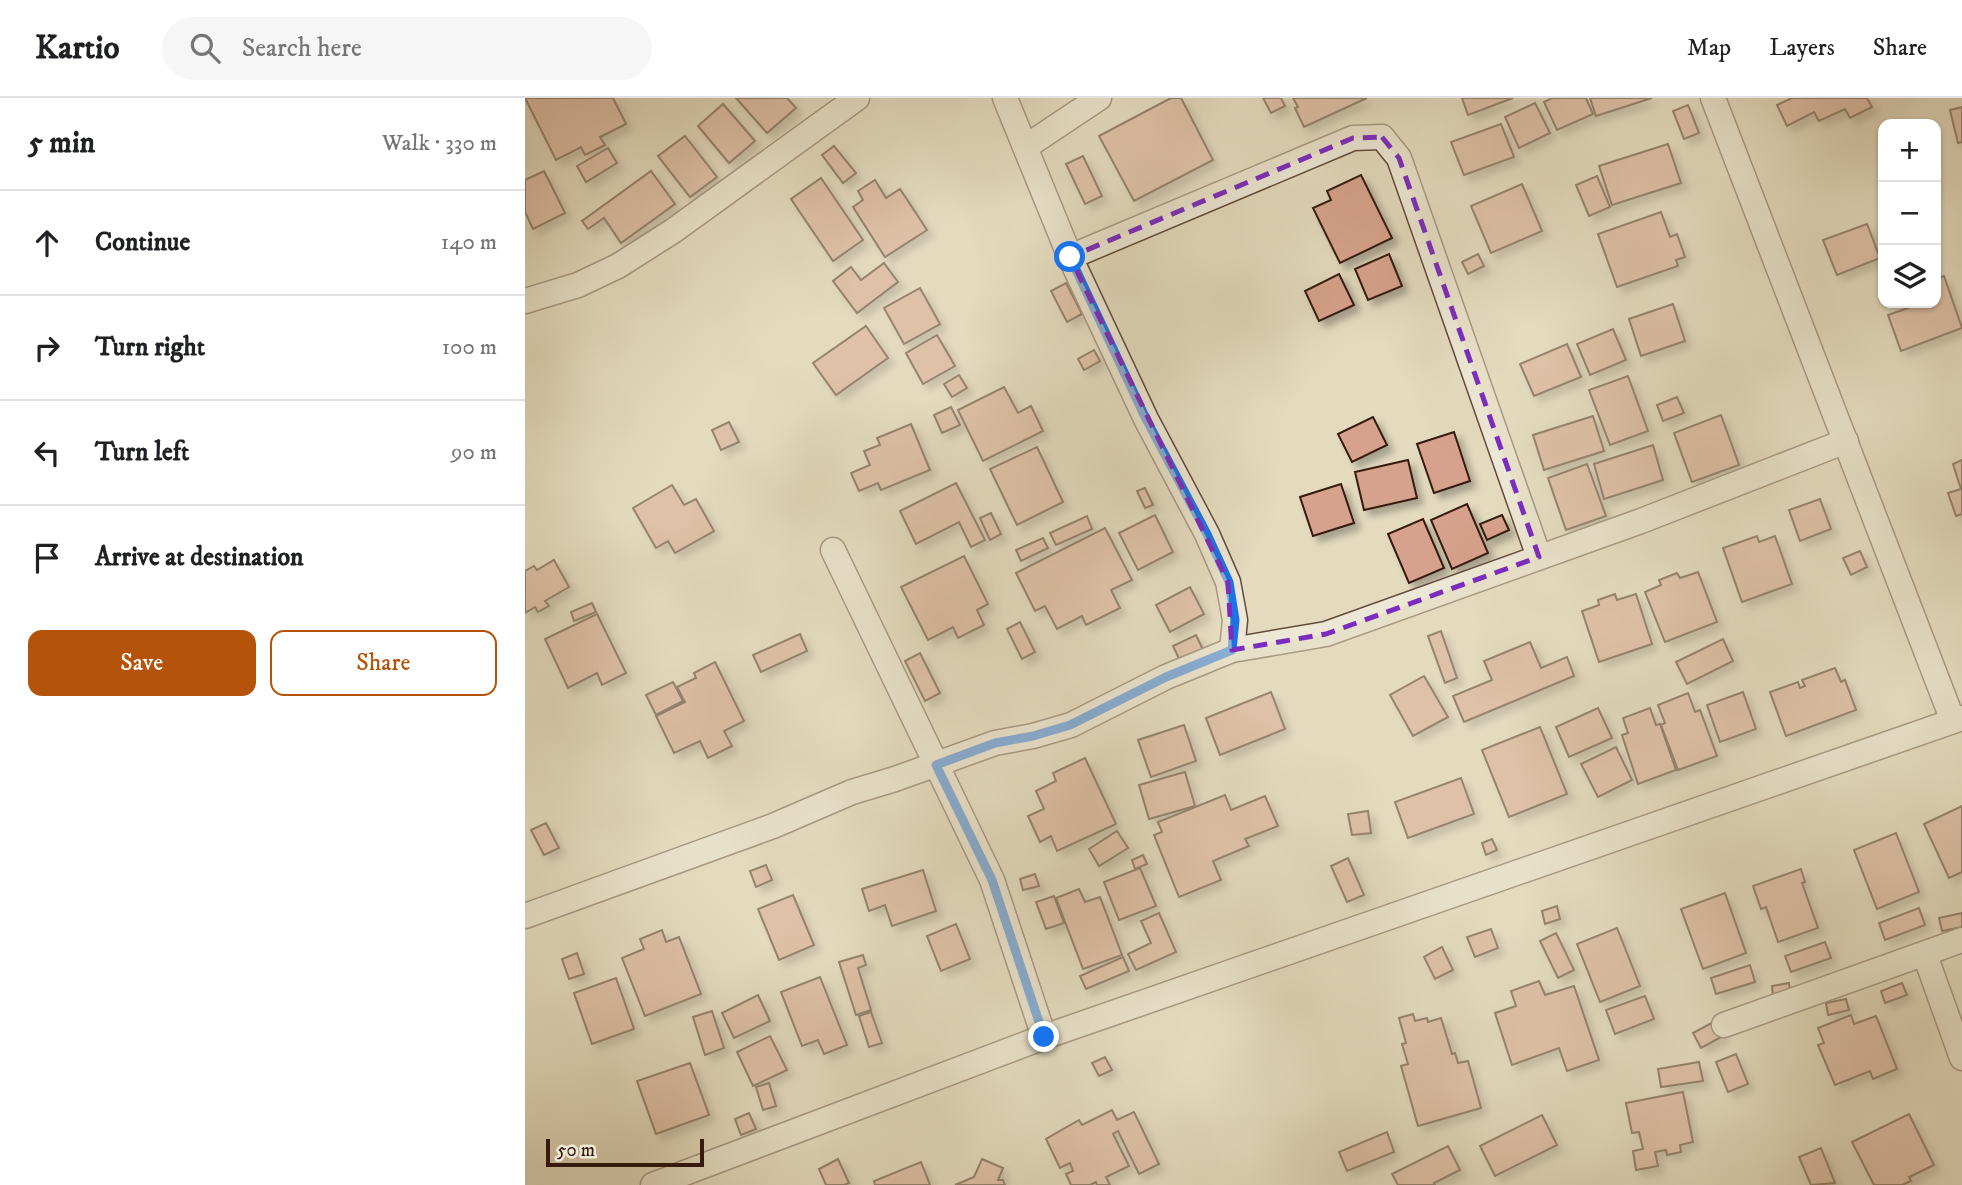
<!DOCTYPE html>
<html lang="en">
<head>
<meta charset="utf-8">
<style>
	body { margin:0; font-family:"IM FELL DW Pica",serif; background:#f6f6f6; color:#202124 }
	.controls { position:absolute; right:21px; top:21px; display:grid; overflow:hidden; border-radius:14px; box-shadow:0 2px 5px #0004 }
	.controls button { width:63px; height:63px; display:grid; place-items:center; padding:0; border:0; border-bottom:2px solid #e0e0e0; background:#fff; color:#202124; font:35px sans-serif }
	.scale { position:absolute; left:21px; bottom:18px; width:158px; box-sizing:border-box; padding-left:7px; border:4px solid #361a0e; border-top:0; font-size:19px; line-height:24px; white-space:nowrap; color:#361a0e; -webkit-text-stroke:5px #ede8d5; paint-order:stroke }
	.stop { position:absolute; width:21px; height:21px; margin:-16px; border:5px solid #1a73e8; border-radius:50%; background:#fff }
	.stop.end { background:#1a73e8; border-color:#fff; box-shadow:0 2px 7px #0008 }
	.list { margin:0; padding:0; list-style:none }
	h2 { display:flex; justify-content:space-between; align-items:center; height:91px; margin:0; padding:0 28px; font-size:30px }
	h2 small { font-size:23px; font-weight:400; color:#757577 }
	.list li { display:grid; grid-template-columns:46px 1fr auto; gap:21px; align-items:center; box-sizing:border-box; height:105px; padding:0 28px; border-top:2px solid #e0e0e0 }
	.list b { display:block; font-size:26px; white-space:nowrap }
	.list em { font-size:23px; font-style:normal; color:#757577 }
	.actions { display:flex; gap:14px; padding:21px 28px }
	.actions a { flex:1; padding:16px 0; border:2px solid #b45309; border-radius:14px; text-align:center; font-size:24px; color:#b45309 }
	.actions .main { background:#b45309; color:#fff }
	.icon { flex:none; width:38px; height:38px; fill:none; stroke:currentColor; stroke-width:2; stroke-linecap:round; stroke-linejoin:round }
	.map { position:relative; flex:none; width:1437px; height:1087px; overflow:hidden }
	header { display:flex; align-items:center; gap:42px; box-sizing:border-box; height:98px; padding:0 35px; background:#fff; border-bottom:2px solid #e0e0e0 }
	header strong { font-size:33px }
	nav { display:flex; gap:38px; margin-inline-start:auto; font-size:24px }
	.search { width:490px; height:63px; background:#f6f6f6; display:flex; align-items:center; gap:18px; box-sizing:border-box; padding:0 24px; border-radius:38px; color:#757577; font-size:26px }
	main { display:flex }
	aside { flex:1; background:#fff }
	.map>svg:first-child { display:block }
</style>
</head>
<body>
<header>
<strong>Kartio</strong>
<div class="search"><svg class="icon" aria-label="search" viewBox="0 0 24 24"><circle cx="10" cy="10" r="6"/><path d="M15 15l6 6"/></svg>Search here</div>
<nav><a>Map</a><a>Layers</a><a>Share</a></nav>
</header>
<main>
<aside>
<h2>5 min<small>Walk · 330 m</small></h2>
<ul class="list">
<li><svg class="icon" aria-label="ahead" viewBox="0 0 24 24"><path d="M12 20V5M6 11l6-6 6 6"/></svg><div><b>Continue</b></div><em>140 m</em></li>
<li><svg class="icon" aria-label="right" viewBox="0 0 24 24"><path d="M7 20v-9h11M14 6l5 5-5 5"/></svg><div><b>Turn right</b></div><em>100 m</em></li>
<li><svg class="icon" aria-label="left" viewBox="0 0 24 24"><path d="M17 20v-9H6M10 6l-5 5 5 5"/></svg><div><b>Turn left</b></div><em>90 m</em></li>
<li><svg class="icon" aria-label="arrive" viewBox="0 0 24 24"><path d="M6 21V4h12l-3 4 3 4H6"/></svg><div><b>Arrive at destination</b></div></li>
</ul>
<div class="actions"><a class="main">Save</a><a>Share</a></div>
</aside>
<div class="map">
<svg width="1437" height="1087" viewBox="0 0 1437 1087">
	<defs>
		<filter id="shadow"><feDropShadow dx="6" dy="6" stdDeviation="3.5" flood-color="#0004"/></filter>
	</defs>
	<rect width="100%" height="100%" fill="#e4dbbf"/>
	<filter id="stains"><feTurbulence type="fractalNoise" baseFrequency=".00286" numOctaves="4"/><feColorMatrix values="0 0 0 0 .2 0 0 0 0 .09 0 0 0 0 .02 0 0 0 .5 -.17"/></filter>
	<radialGradient id="worn" r=".72"><stop offset=".6" stop-color="#630" stop-opacity="0"/><stop offset="1" stop-color="#630" stop-opacity=".3"/></radialGradient>
	<!-- building -->
	<g fill="#d7a28d" stroke="#361a0e" stroke-width="2" filter="url(#shadow)">
		<path d="M0,0H88L101,26L75,39L80,47L60,57L56,49L31,62Z"/>
		<path d="M211,0H262L271,10L242,35Z"/>
		<path d="M646,0H656L688,62L609,103L574,38Z"/>
		<path d="M738,0H756L760,8L746,15Z"/>
		<path d="M768,0H842L779,29L770,10L773,9Z"/>
		<path d="M937,0H988L943,17Z"/>
		<path d="M1027,0H1061L1068,16L1032,32L1019,4Z"/>
		<path d="M1065,0H1127L1071,18Z"/>
		<path d="M1267,0H1342L1347,9L1325,20L1320,11L1294,23L1289,14L1262,28L1252,7Z"/>
		<path d="M1010,5L1025,35L994,50L980,19Z"/>
		<path d="M198,6L230,43L204,65L173,28Z"/>
		<path d="M1163,7L1174,35L1159,41L1148,13Z"/>
		<path d="M1437,9V44L1433,45L1425,12Z"/>
		<path d="M976,26L989,59L939,77L926,44Z"/>
		<path d="M160,38L192,79L165,99L133,58Z"/>
		<path d="M1143,46L1156,85L1087,107L1074,68Z"/>
		<path d="M309,48L331,75L318,85L297,57Z"/>
		<path d="M83,50L92,65L61,84L52,68Z"/>
		<path d="M558,58L577,98L560,106L541,66Z"/>
		<path d="M19,73L40,115L8,131L0,114V82Z"/>
		<path d="M126,73L150,106L96,145L79,120L63,131L57,123Z"/>
		<path d="M836,77L867,140L815,165L788,110L806,102L802,93Z"/>
		<path d="M1072,78L1085,109L1064,118L1051,87Z"/>
		<path d="M296,80L338,142L308,163L266,101Z"/>
		<path d="M350,82L361,100L375,91L402,132L360,159L328,109L338,102L333,93Z"/>
		<path d="M997,86L1017,133L966,155L946,108Z"/>
		<path d="M1136,114L1145,139L1152,136L1160,159L1151,162L1153,168L1092,189L1073,136Z"/>
		<path d="M1342,126L1355,160L1312,177L1298,142Z"/>
		<path d="M864,156L877,188L843,202L830,171Z"/>
		<path d="M953,156L959,168L943,176L937,164Z"/>
		<path d="M359,165L373,184L332,215L308,183L326,169L336,182Z"/>
		<path d="M814,176L829,207L794,223L780,193Z"/>
		<path d="M1419,178L1437,230L1376,253L1363,217L1383,210L1381,205H1411V181Z"/>
		<path d="M541,185L557,216L542,224L526,193Z"/>
		<path d="M395,190L415,226L379,246L359,210Z"/>
		<path d="M1148,206L1160,243L1116,258L1104,221Z"/>
		<path d="M341,228L363,260L311,297L288,265Z"/>
		<path d="M1088,231L1101,262L1065,277L1052,246Z"/>
		<path d="M412,237L430,268L398,286L381,255Z"/>
		<path d="M1042,246L1056,279L1009,298L995,266Z"/>
		<path d="M569,252L575,263L559,272L553,261Z"/>
		<path d="M434,277L442,290L427,299L419,286Z"/>
		<path d="M1103,278L1123,333L1085,347L1064,292Z"/>
		<path d="M479,289L493,315L506,308L518,333L458,363L433,312Z"/>
		<path d="M1152,299L1159,315L1138,323L1132,307Z"/>
		<path d="M426,309L435,327L417,335L409,317Z"/>
		<path d="M1196,317L1214,367L1167,384L1149,335Z"/>
		<path d="M1068,318L1079,353L1019,372L1008,337Z"/>
		<path d="M848,319L862,347L827,364L813,336Z"/>
		<path d="M204,324L214,344L196,352L187,332Z"/>
		<path d="M386,326L405,372L356,392L353,385L334,393L326,375L345,367L339,353L355,347L352,340Z"/>
		<path d="M929,334L945,383L909,395L892,346Z"/>
		<path d="M1128,347L1138,382L1079,401L1069,366Z"/>
		<path d="M512,349L538,404L492,427L465,371Z"/>
		<path d="M883,362L892,400L839,412L830,374Z"/>
		<path d="M1437,362V416L1431,418L1423,395L1436,391L1428,366Z"/>
		<path d="M1062,366L1081,418L1041,432L1023,380Z"/>
		<path d="M431,385L460,442L446,449L434,424L391,446L375,413Z"/>
		<path d="M816,386L829,425L788,438L775,399Z"/>
		<path d="M147,387L159,407L171,401L189,433L150,455L143,443L131,450L108,410Z"/>
		<path d="M620,390L628,407L620,410L612,393Z"/>
		<path d="M1295,401L1306,431L1275,443L1264,412Z"/>
		<path d="M942,406L963,455L927,471L906,422Z"/>
		<path d="M466,415L476,436L465,442L455,420Z"/>
		<path d="M630,417L648,454L613,472L594,435Z"/>
		<path d="M977,417L984,432L962,442L955,426Z"/>
		<path d="M562,418L567,431L531,447L525,435Z"/>
		<path d="M898,421L919,470L884,485L863,436Z"/>
		<path d="M580,430L607,482L586,492L595,510L561,527L557,518L532,531L520,508L510,513L491,475Z"/>
		<path d="M1232,438L1234,444L1250,438L1267,486L1217,504L1198,450Z"/>
		<path d="M518,440L523,450L496,463L491,452Z"/>
		<path d="M1335,453L1342,469L1326,477L1318,460Z"/>
		<path d="M439,458L463,506L452,512L459,527L433,540L428,529L403,542L376,489Z"/>
		<path d="M29,462L44,489L20,503L24,508L13,514L10,509L0,515V473L9,468L12,472Z"/>
		<path d="M1173,474L1192,524L1140,544L1120,494L1136,487L1134,482L1152,475L1155,480Z"/>
		<path d="M665,489L679,516L645,534L631,507Z"/>
		<path d="M1090,496L1092,502L1111,496L1127,546L1074,564L1057,513L1074,507L1073,502Z"/>
		<path d="M67,505L71,514L49,523L46,514Z"/>
		<path d="M72,516L101,575L77,587L72,575L43,590L20,541Z"/>
		<path d="M495,524L510,554L497,561L482,531Z"/>
		<path d="M916,533L932,580L920,585L903,538Z"/>
		<path d="M275,536L282,553L236,574L228,557Z"/>
		<path d="M671,537L679,554L656,565L648,548Z"/>
		<path d="M1198,541L1208,563L1162,586L1151,564Z"/>
		<path d="M1005,544L1016,570L1042,559L1049,578L939,624L928,598L967,582L959,563Z"/>
		<path d="M395,555L415,595L400,603L380,563Z"/>
		<path d="M190,564L219,623L199,633L207,648L183,660L175,643L149,655L131,618L160,604L152,589L171,580L169,575Z"/>
		<path d="M1310,570L1316,584L1320,582L1331,612L1261,638L1245,594L1273,584L1275,590L1280,588L1277,582Z"/>
		<path d="M899,578L923,619L888,638L865,597Z"/>
		<path d="M148,584L158,603L131,617L121,597Z"/>
		<path d="M746,594L760,631L695,657L681,620Z"/>
		<path d="M1218,594L1231,631L1195,644L1182,607Z"/>
		<path d="M1163,595L1170,614L1175,612L1192,658L1153,672L1136,627L1140,625L1133,607Z"/>
		<path d="M1073,610L1087,640L1044,659L1031,629Z"/>
		<path d="M1125,610L1131,627L1135,626L1151,672L1113,686L1097,637L1103,635L1098,620Z"/>
		<path d="M659,627L671,663L626,679L613,642Z"/>
		<path d="M1015,629L1042,696L984,719L957,652Z"/>
		<path d="M1091,649L1107,682L1073,699L1056,666Z"/>
		<path d="M560,660L591,726L532,753L526,738L515,744L503,718L519,711L511,693L531,683L528,675Z"/>
		<path d="M660,674L670,708L624,721L614,687Z"/>
		<path d="M936,680L949,716L883,740L870,704Z"/>
		<path d="M700,697L706,712L740,698L753,728L720,741L724,748L688,763L696,782L654,799L629,737L637,734L633,724Z"/>
		<path d="M1437,708V774L1424,780L1399,726Z"/>
		<path d="M843,713L846,735L827,737L823,716Z"/>
		<path d="M21,725L34,750L19,757L6,732Z"/>
		<path d="M592,733L603,750L574,768L564,751Z"/>
		<path d="M1371,735L1394,794L1352,811L1329,752Z"/>
		<path d="M967,741L972,752L961,757L957,745Z"/>
		<path d="M618,757L622,766L610,771L607,762Z"/>
		<path d="M823,760L839,797L822,804L806,768Z"/>
		<path d="M241,767L247,782L231,789L225,773Z"/>
		<path d="M615,770L631,808L594,822L579,784Z"/>
		<path d="M1276,771L1280,784L1277,785L1293,830L1253,844L1241,809L1236,811L1228,788Z"/>
		<path d="M398,772L411,813L367,828L360,807L344,813L337,791Z"/>
		<path d="M510,776L514,788L498,792L495,781Z"/>
		<path d="M554,791L560,804L575,799L597,857L558,871L531,800Z"/>
		<path d="M1200,795L1221,855L1178,871L1156,811Z"/>
		<path d="M268,797L289,847L254,862L233,811Z"/>
		<path d="M529,798L539,825L521,831L511,804Z"/>
		<path d="M1032,808L1035,821L1020,826L1017,813Z"/>
		<path d="M1394,810L1400,827L1360,842L1354,825Z"/>
		<path d="M634,815L651,854L611,872L603,856L626,845L616,823Z"/>
		<path d="M1437,815V829L1417,833L1414,820Z"/>
		<path d="M431,826L445,861L416,873L402,838Z"/>
		<path d="M1092,830L1115,888L1075,904L1052,846Z"/>
		<path d="M966,831L973,850L950,859L942,839Z"/>
		<path d="M137,832L141,844L154,839L176,896L120,918L97,860L119,851L115,841Z"/>
		<path d="M1031,835L1049,872L1033,880L1015,843Z"/>
		<path d="M1300,844L1306,860L1266,874L1260,858Z"/>
		<path d="M917,849L928,872L910,881L899,859Z"/>
		<path d="M52,855L59,876L44,881L37,861Z"/>
		<path d="M338,857L341,867L333,870L346,912L331,917L314,864Z"/>
		<path d="M598,859L604,873L561,891L555,878Z"/>
		<path d="M1225,867L1230,884L1191,896L1186,880Z"/>
		<path d="M295,879L322,947L299,956L293,942L277,948L256,894Z"/>
		<path d="M91,880L109,931L67,946L49,895Z"/>
		<path d="M1014,883L1020,897L1049,888L1074,962L1042,973L1034,950L987,967L970,915L991,908L986,893Z"/>
		<path d="M1264,885L1265,894L1248,898L1247,888Z"/>
		<path d="M1377,885L1382,897L1360,905L1356,893Z"/>
		<path d="M233,897L245,923L209,940L197,915Z"/>
		<path d="M1120,898L1129,921L1090,936L1081,912Z"/>
		<path d="M1321,901L1324,912L1303,917L1301,905Z"/>
		<path d="M187,913L199,950L180,957L168,919Z"/>
		<path d="M346,914L357,945L344,949L334,918Z"/>
		<path d="M888,916L890,923L902,920L903,924L916,920L927,956L930,955L933,965L943,963L956,1010L893,1028L876,968L883,966L877,946L881,945L874,920Z"/>
		<path d="M1326,917L1329,926L1351,918L1372,971L1348,981L1345,973L1310,987L1293,947L1299,945L1293,930Z"/>
		<path d="M1190,923L1198,938L1176,950L1168,935Z"/>
		<path d="M245,938L262,972L228,988L212,954Z"/>
		<path d="M1211,956L1223,986L1203,994L1191,964Z"/>
		<path d="M580,959L587,972L574,978L567,965Z"/>
		<path d="M1174,964L1178,983L1136,989L1133,971Z"/>
		<path d="M165,965L184,1017L131,1036L112,983Z"/>
		<path d="M244,985L251,1008L238,1012L231,989Z"/>
		<path d="M1158,994L1168,1044L1155,1047L1156,1054L1142,1057L1141,1052L1130,1054L1133,1068L1111,1072L1108,1053L1118,1051L1114,1034L1107,1035L1101,1005Z"/>
		<path d="M587,1012L592,1022L609,1014L634,1066L614,1076L593,1033L588,1036L604,1068L581,1079L585,1087H572L571,1084L565,1087H546L541,1076L548,1073L545,1065L535,1070L521,1041L554,1022L557,1027Z"/>
		<path d="M224,1015L231,1031L216,1037L210,1021Z"/>
		<path d="M1384,1016L1409,1067L1384,1079L1386,1083L1377,1087H1349L1327,1044Z"/>
		<path d="M1017,1017L1032,1047L970,1078L955,1048Z"/>
		<path d="M862,1034L869,1054L822,1073L814,1054Z"/>
		<path d="M923,1048L935,1072L909,1085L910,1087H873L867,1076Z"/>
		<path d="M1296,1050L1310,1085L1286,1087L1274,1059Z"/>
		<path d="M313,1061L324,1085L319,1087H301L294,1071Z"/>
		<path d="M457,1061L478,1070L473,1082H478L480,1087H430L449,1079Z"/>
		<path d="M396,1064L405,1087H350L349,1083Z"/>
	</g>
	<g fill="none" stroke-linecap="round" stroke-linejoin="round">
		<defs>
			<g id="minor">
				<path d="M480,0L545,159L621,321L682,436L703,484L710,522L707,552"/>
				<path d="M1188,0L1428,623"/>
				<path d="M502,48L574,0"/>
				<path d="M545,159L828,40L857,39L874,60L1014,459"/>
				<path d="M0,203L53,187L93,168L148,133L332,0"/>
				<path d="M308,452L467,782L519,939"/>
				<path d="M0,818L248,728L327,694L370,681L470,645L508,638L546,627L641,579L707,552L801,536L1116,423L1321,343"/>
				<path d="M1400,857L1437,960"/>
				<path d="M1199,927L1437,842"/>
				<path d="M128,1087L519,939L1437,620"/>
			</g>
		</defs>
		<!-- minor casing -->
		<use href="#minor" stroke="#624a3a" stroke-width="27"/>
		<!-- minor -->
		<use href="#minor" stroke="#ede8d5" stroke-width="24"/>
	</g>
	<g fill="none" stroke-linecap="round" stroke-linejoin="round">
		<!-- route -->
		<path stroke="#1a73e8" stroke-width="9" d="M519,939L467,782L411,667L470,645L508,638L545,627L641,579L707,552L710,522L704,484L682,436L621,321L545,159"/>
	</g>
	<!-- marked area -->
	<path d="M0 0H1437V1087H0ZM857,39L874,60L1014,459L801,536L707,552L703,484L545,159L828,40Z" fill="#e4dbbf" fill-opacity=".55" fill-rule="evenodd"/>
	<path fill="none" stroke="#7b2cbf" stroke-width="5" stroke-dasharray="14 9" stroke-linejoin="round" d="M857,39L874,60L1014,459L801,536L707,552L703,484L545,159L828,40Z"/>
	<rect width="100%" height="100%" filter="url(#stains)"/>
	<rect width="100%" height="100%" fill="url(#worn)"/>
</svg>
<div class="controls">
<button>+</button>
<button>−</button>
<button><svg class="icon" aria-label="layers" viewBox="0 0 24 24"><path d="M12 4l9 5-9 5-9-5zM3 14l9 5 9-5"/></svg></button>
</div>
<div class="scale">50 m</div>
<div class="stop" style="left:545px;top:159px"></div>
<div class="stop end" style="left:519px;top:939px"></div>
</div>
</main>
</body>
</html>
